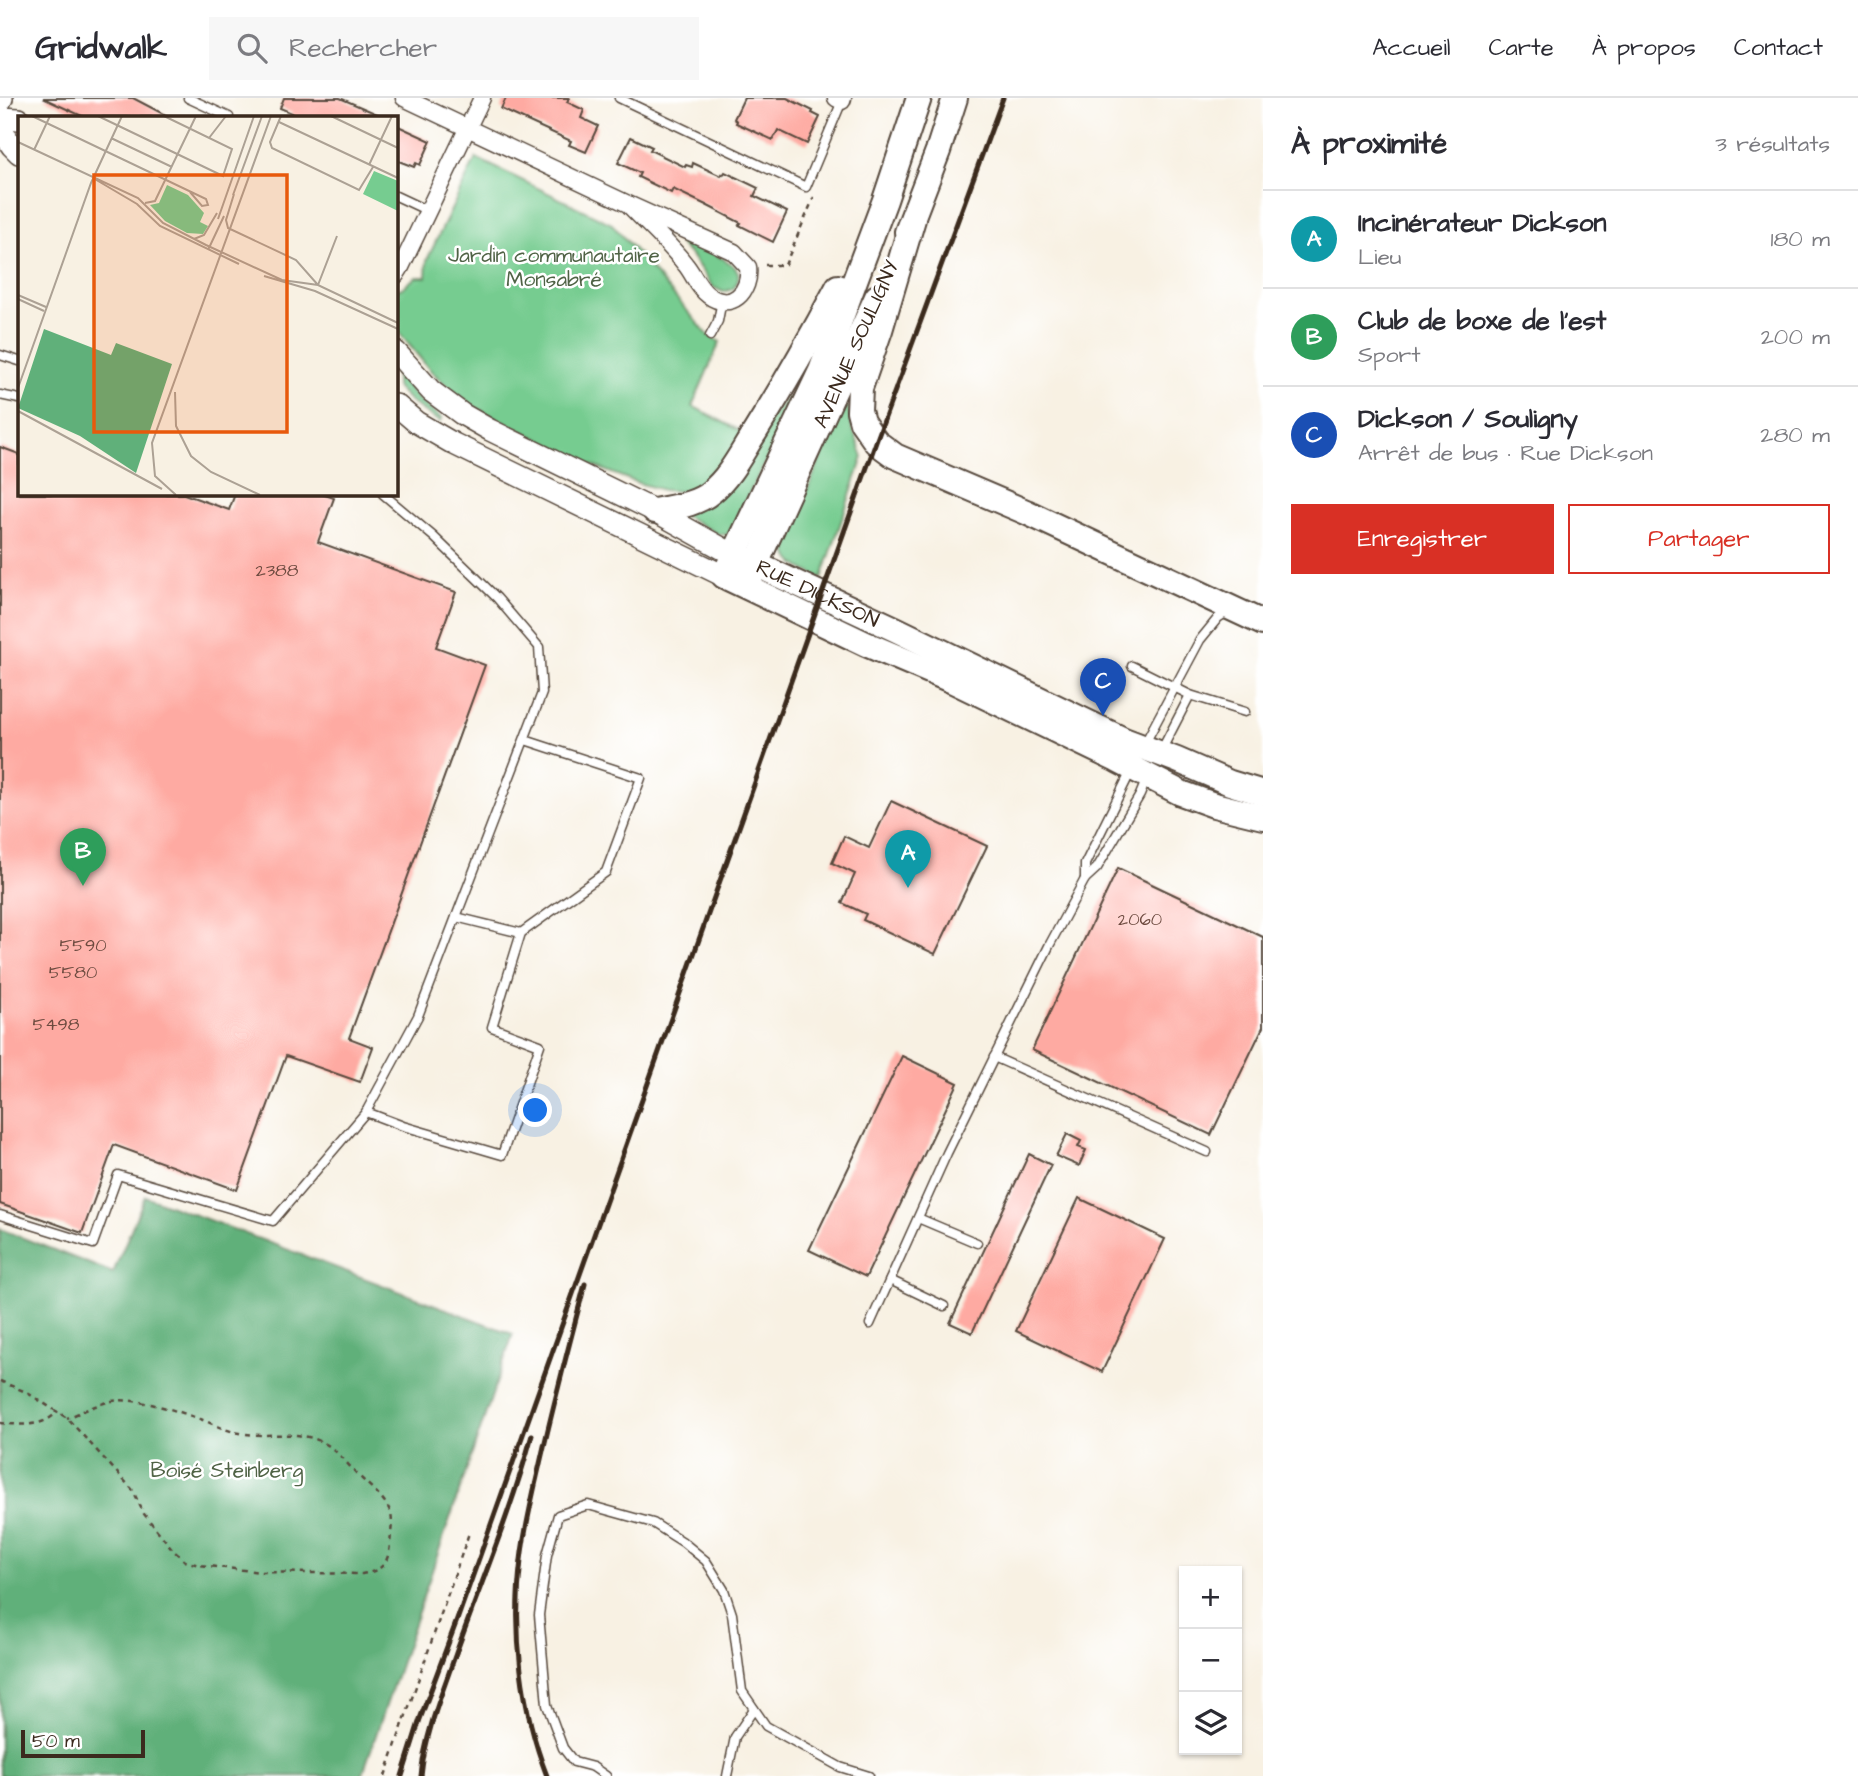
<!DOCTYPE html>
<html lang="fr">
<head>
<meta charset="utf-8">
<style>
	body { margin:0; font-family:"Architects Daughter",sans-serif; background:#f7f7f7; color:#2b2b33 }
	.controls { position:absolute; right:21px; bottom:21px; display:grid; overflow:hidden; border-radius:0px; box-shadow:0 2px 5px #0004 }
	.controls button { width:63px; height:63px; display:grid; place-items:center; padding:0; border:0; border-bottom:2px solid #e1e1e2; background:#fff; color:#2b2b33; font:35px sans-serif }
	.scale { position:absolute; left:21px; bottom:18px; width:124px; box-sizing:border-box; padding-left:7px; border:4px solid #3b2a1e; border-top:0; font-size:19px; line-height:24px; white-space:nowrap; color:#3b2a1e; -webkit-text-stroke:5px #fff; paint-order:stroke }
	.you { position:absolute; left:536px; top:1013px; width:24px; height:24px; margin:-18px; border:5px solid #fff; border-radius:50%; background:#1a73e8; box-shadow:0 0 0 10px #1a73e833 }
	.badge { display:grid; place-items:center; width:46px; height:46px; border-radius:50%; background:#d93025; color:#fff; font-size:23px; font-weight:700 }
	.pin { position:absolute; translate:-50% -58px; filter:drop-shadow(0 2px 4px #0008) }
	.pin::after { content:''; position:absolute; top:37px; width:24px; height:21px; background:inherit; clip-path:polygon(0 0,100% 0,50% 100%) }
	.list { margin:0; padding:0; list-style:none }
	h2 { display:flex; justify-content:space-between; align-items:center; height:91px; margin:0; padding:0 28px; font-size:30px }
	h2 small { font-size:23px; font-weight:400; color:#7c7c81 }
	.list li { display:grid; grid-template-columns:46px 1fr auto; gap:21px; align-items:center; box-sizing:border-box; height:98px; padding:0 28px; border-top:2px solid #e1e1e2 }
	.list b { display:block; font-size:26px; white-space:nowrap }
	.list p { margin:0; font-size:23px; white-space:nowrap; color:#7c7c81 }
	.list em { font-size:23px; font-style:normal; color:#7c7c81 }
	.actions { display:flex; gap:14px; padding:21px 28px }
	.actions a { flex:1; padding:16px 0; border:2px solid #d93025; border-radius:0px; text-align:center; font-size:24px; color:#d93025 }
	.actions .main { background:#d93025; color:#fff }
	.icon { flex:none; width:38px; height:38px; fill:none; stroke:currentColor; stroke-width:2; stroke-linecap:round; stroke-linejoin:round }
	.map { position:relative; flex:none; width:1263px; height:1678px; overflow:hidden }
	header { display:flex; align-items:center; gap:42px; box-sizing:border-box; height:98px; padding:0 35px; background:#fff; border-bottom:2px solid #e1e1e2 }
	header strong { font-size:33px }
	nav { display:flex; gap:38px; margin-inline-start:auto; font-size:24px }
	.search { width:490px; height:63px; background:#f7f7f7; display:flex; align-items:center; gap:18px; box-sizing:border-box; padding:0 24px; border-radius:0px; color:#7c7c81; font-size:26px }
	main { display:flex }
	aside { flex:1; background:#fff }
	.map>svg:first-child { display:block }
</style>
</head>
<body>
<header>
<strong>Gridwalk</strong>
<div class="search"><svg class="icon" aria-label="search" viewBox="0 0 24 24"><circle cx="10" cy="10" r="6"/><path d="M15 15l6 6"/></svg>Rechercher</div>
<nav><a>Accueil</a><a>Carte</a><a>À propos</a><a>Contact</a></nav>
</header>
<main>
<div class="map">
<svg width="1263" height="1678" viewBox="0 0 1263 1678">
	<rect width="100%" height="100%" fill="#fff"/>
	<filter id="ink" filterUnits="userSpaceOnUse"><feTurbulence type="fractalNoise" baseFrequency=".0143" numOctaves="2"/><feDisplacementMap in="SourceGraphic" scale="14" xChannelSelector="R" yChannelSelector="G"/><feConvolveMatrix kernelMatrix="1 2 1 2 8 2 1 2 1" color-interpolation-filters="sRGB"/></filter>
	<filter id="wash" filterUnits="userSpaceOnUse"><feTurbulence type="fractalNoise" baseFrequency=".00686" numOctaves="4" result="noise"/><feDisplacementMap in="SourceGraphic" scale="28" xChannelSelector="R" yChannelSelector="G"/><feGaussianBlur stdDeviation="1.57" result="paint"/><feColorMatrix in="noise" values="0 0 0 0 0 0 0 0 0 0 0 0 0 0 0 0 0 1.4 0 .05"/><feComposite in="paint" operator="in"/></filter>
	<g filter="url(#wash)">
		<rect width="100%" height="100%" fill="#f8f1e3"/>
		<!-- green -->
		<g fill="#76cc90" stroke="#587b57" stroke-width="2">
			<path d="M476,60L612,126L708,237L720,244L692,308L744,335L713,382L688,394L663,392L638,385L591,367L476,310L448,289L429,271L396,231V192L402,190L416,179H426L427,162Z"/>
			<path d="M682,142C695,148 733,161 738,174C740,181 737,186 733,191L723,194L713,189L692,159L680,146Z"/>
			<path d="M396,274L417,300L442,321L440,324L412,305L396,289Z"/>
			<path d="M789,298L797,302L728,437L718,436L683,417Z"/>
			<path d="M839,308H848L851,326L863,359L822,480C799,469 780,465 790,435L825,349Z"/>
		</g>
		<!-- forest -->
		<path fill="#60b07a" stroke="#4e6d4c" stroke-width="2" d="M145,1098L513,1236L362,1678H0V1131L113,1175Z"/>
		<g id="blocks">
			<!-- building -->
			<g fill="#feaaa2">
				<path d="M43,0H133L169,19H84Z"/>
				<path d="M284,0H340L384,19H290L292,15L280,10Z"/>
				<path d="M506,0H569L567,4L584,12L581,20L598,28L586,54L569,47L571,43L501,11Z"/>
				<path d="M744,0H787L813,13L812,15L820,19L807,46L778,32L773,42L736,25L737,23L734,21Z"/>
				<path d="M396,27L431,43L420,67L416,65L414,69L396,62Z"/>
				<path d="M631,39L652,49L650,52L685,69L686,67L692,69L693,65L721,78L722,76L723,77L725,74L758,90L754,98L787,114L773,144L739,127L741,125L706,107L673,91L671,95L638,79L640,75L618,65Z"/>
				<path d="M0,349L19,356V396H184L229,412L235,396H322L334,400L318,444L456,494L436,549L485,567L349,940L373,949L360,984L286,958L237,1092L114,1047L82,1135L0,1106Z"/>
				<path d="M891,703L987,748L935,856L863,822L866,816L842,805L855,776L832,765L844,738L869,750Z"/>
				<path d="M1118,770L1263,839V929L1211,1037L1032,952Z"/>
				<path d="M902,958L958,985L866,1179L809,1152Z"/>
				<path d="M1067,1036L1081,1043L1078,1049L1086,1052L1079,1068L1056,1058Z"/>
				<path d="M1029,1056L1051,1067L972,1235L950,1225Z"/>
				<path d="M1079,1100L1165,1141L1102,1274L1016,1233Z"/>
			</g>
		</g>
	</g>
	<g filter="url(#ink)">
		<use href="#blocks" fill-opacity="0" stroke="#57483c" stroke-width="2"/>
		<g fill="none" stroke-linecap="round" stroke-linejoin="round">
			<defs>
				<g id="service">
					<path d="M188,0L229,19"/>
					<path d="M619,0L806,89L842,3"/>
					<path d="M396,98L428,113"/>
					<path d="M710,238L718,223L722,202"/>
					<path d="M0,257L19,263"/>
					<path d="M0,297L19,301"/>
					<path d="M1132,568L1190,597L1245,614"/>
					<path d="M1144,647L1200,542L1218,520L1227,514"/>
					<path d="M1161,653L1190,597"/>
					<path d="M1085,781V766L1132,671"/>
					<path d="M456,819L521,835"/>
					<path d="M994,959L1207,1054"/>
					<path d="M366,1014L403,1028L502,1057L540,947L492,929L521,835L606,774L641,680L525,642"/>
					<path d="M0,1117L93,1146L118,1077L273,1123L366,1014L418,918L542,595L539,549L497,500L434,439L383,396"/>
					<path d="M918,1120L977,1145"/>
					<path d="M890,1182L944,1208"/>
					<path d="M870,1226L947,1055L1050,846L1085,781L1097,770L1140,697L1147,680"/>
					<path d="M606,1678L593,1669L574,1664L563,1650L547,1607L539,1517L547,1457L558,1417L588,1407L653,1425L683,1444L706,1463L724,1492L732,1516L742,1593L766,1628L840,1669L869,1678"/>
					<path d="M727,1678L735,1639L754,1611"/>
				</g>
				<g id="minor">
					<path d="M404,0L628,106L734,154L748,169C751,194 731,214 708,197C698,190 693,175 685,166C668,144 647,126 628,106"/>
					<path d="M836,0L842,3L843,0"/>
					<path d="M396,177L401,169L482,0"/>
				</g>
				<g id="secondary">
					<path d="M0,4L2,0"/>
					<path d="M0,20L19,21"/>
					<path d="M0,30L12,48L19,55"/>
					<path d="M396,254L431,293L462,316L490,332L655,413L734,457"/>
					<path d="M396,307L416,324L454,346L724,478"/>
				</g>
				<g id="primary">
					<path id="s1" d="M738,458L895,531L1124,642L1177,662L1230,685L1263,695"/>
					<path d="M728,480L866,546L953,583L1117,662L1181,695L1214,707L1263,719"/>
				</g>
				<g id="trunk">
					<path d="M913,121L880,232L860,290L859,313L862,324L876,344L895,358L1026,414L1263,525"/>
					<path d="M907,134L938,53L955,0"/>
					<path d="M655,413C673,409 696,407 711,394C730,379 742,354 755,334C785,286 812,238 838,189"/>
					<path d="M724,478L821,273L885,102L919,0"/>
					<path d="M746,488L877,199"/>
				</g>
			</defs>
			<!-- service casing -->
			<use href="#service" stroke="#57483c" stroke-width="11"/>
			<!-- minor casing -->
			<use href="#minor" stroke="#57483c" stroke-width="19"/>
			<!-- secondary casing -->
			<use href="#secondary" stroke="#57483c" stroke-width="24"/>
			<!-- primary casing -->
			<use href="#primary" stroke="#57483c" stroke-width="28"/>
			<!-- trunk casing -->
			<use href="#trunk" stroke="#57483c" stroke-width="28"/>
			<!-- path -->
			<g stroke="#57483c" stroke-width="2.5" stroke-dasharray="5 5" stroke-linecap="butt">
				<path d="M765,167H785L814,99"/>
				<path d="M0,1283L26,1294L67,1320L132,1391L144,1416L174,1453L185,1463L199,1467L261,1474L362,1476C389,1472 389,1459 391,1435C392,1426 393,1417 388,1409C381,1397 369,1388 359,1378C349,1368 340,1356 329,1348C300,1329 271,1341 240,1335C226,1333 214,1326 200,1321C178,1313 136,1299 112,1303C97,1306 82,1314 67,1320"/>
				<path d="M0,1325C21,1327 43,1330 58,1313"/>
				<path d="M385,1678L469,1435"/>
			</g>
			<!-- service -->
			<use href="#service" stroke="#fff" stroke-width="8"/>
			<!-- minor -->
			<use href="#minor" stroke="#fff" stroke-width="16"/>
			<!-- secondary -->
			<use href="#secondary" stroke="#fff" stroke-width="21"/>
			<!-- primary -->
			<use href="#primary" stroke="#fff" stroke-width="24"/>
			<!-- trunk -->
			<use href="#trunk" stroke="#fff" stroke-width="24"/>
			<!-- rail -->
			<g stroke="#3b2a1e" stroke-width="5">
				<path d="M402,1678L420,1621L457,1522L876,344L1003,0"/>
				<path d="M421,1678C425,1636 442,1595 456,1555C482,1483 512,1410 532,1337"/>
				<path d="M547,1678C521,1611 512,1533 521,1462C525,1427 534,1392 542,1357C555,1300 570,1243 585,1186"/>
			</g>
		</g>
	</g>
	<g text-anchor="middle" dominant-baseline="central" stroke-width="5" stroke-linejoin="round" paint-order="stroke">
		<!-- number labels -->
		<g font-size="18" fill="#6c4a3f">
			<text x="277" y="472">2388</text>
			<text x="1140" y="821">2060</text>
			<text x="83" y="847">5590</text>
			<text x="73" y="874">5580</text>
			<text x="56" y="926">5498</text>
		</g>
		<!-- park labels -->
		<g font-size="21" fill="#506346" stroke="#fff">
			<text x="554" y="157">Jardin communautaire<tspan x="554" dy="24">Monsabré</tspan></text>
			<text x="227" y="1372">Boisé Steinberg</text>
		</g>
		<!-- street labels -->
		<g font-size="21" fill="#3b2a1e" stroke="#fff">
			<text transform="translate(856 246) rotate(-66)">AVENUE SOULIGNY</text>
			<text stroke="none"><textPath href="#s1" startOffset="88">RUE DICKSON</textPath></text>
		</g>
	</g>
	<!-- overview -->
	<g transform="translate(18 18)">
		<rect width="380" height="380" fill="#f8f1e3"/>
		<path d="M356,55L380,65V95L345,78ZM149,69L170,79L186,97L182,106L190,110L185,118L169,117L147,105L132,89L141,87Z" fill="#76cc90"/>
		<path d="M26,213L93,239L98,227L154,248L118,357L62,320L0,292Z" fill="#60b07a"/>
		<path fill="none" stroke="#aca194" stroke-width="2" d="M14,0L188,83L190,89L184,90L172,76M80,0L205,60L214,33L146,0M263,0L252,26L254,32L341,74L355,51M313,0L380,32M261,6L380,62M93,22L154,51M191,22L208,0M0,26L120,82L145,107L188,129L264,164L300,169L380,207M16,34L32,0M351,49L374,0M75,62L119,88L142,110L221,148M216,78L208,104L210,112L278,144L300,169M215,79L244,0M127,87L137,85L178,0M200,103L236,0M176,123L186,119L199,97M190,134L206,100M246,160L297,175L380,213M300,169L319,120M0,179L28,191M0,183L26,195M0,272L73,67L104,0M157,276L158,310L173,340L193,356L242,379M0,295L144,373M158,379L137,360L134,327L253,0"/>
		<path fill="#e8590c" fill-opacity="0.15" stroke="#e8590c" stroke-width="3.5" d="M76,59H269V316H76Z"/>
		<rect width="380" height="380" fill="none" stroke="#3b2a1e" stroke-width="3.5"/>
	</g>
</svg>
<div class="controls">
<button>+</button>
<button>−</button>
<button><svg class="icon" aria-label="layers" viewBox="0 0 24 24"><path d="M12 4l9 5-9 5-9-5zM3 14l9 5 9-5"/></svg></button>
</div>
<div class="scale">50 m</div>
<div class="you"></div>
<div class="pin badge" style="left:908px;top:790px;background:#0f9aa8">A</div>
<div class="pin badge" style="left:83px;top:788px;background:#2e9e5b">B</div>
<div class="pin badge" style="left:1103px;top:618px;background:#1a4fb4">C</div>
</div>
<aside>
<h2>À proximité<small>3 résultats</small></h2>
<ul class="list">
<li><span class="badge" style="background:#0f9aa8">A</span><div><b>Incinérateur Dickson</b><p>Lieu</p></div><em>180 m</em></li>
<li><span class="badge" style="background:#2e9e5b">B</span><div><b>Club de boxe de l'est</b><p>Sport</p></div><em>200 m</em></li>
<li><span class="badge" style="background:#1a4fb4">C</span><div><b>Dickson / Souligny</b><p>Arrêt de bus · Rue Dickson</p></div><em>280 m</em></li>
</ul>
<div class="actions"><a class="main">Enregistrer</a><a>Partager</a></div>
</aside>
</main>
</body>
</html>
